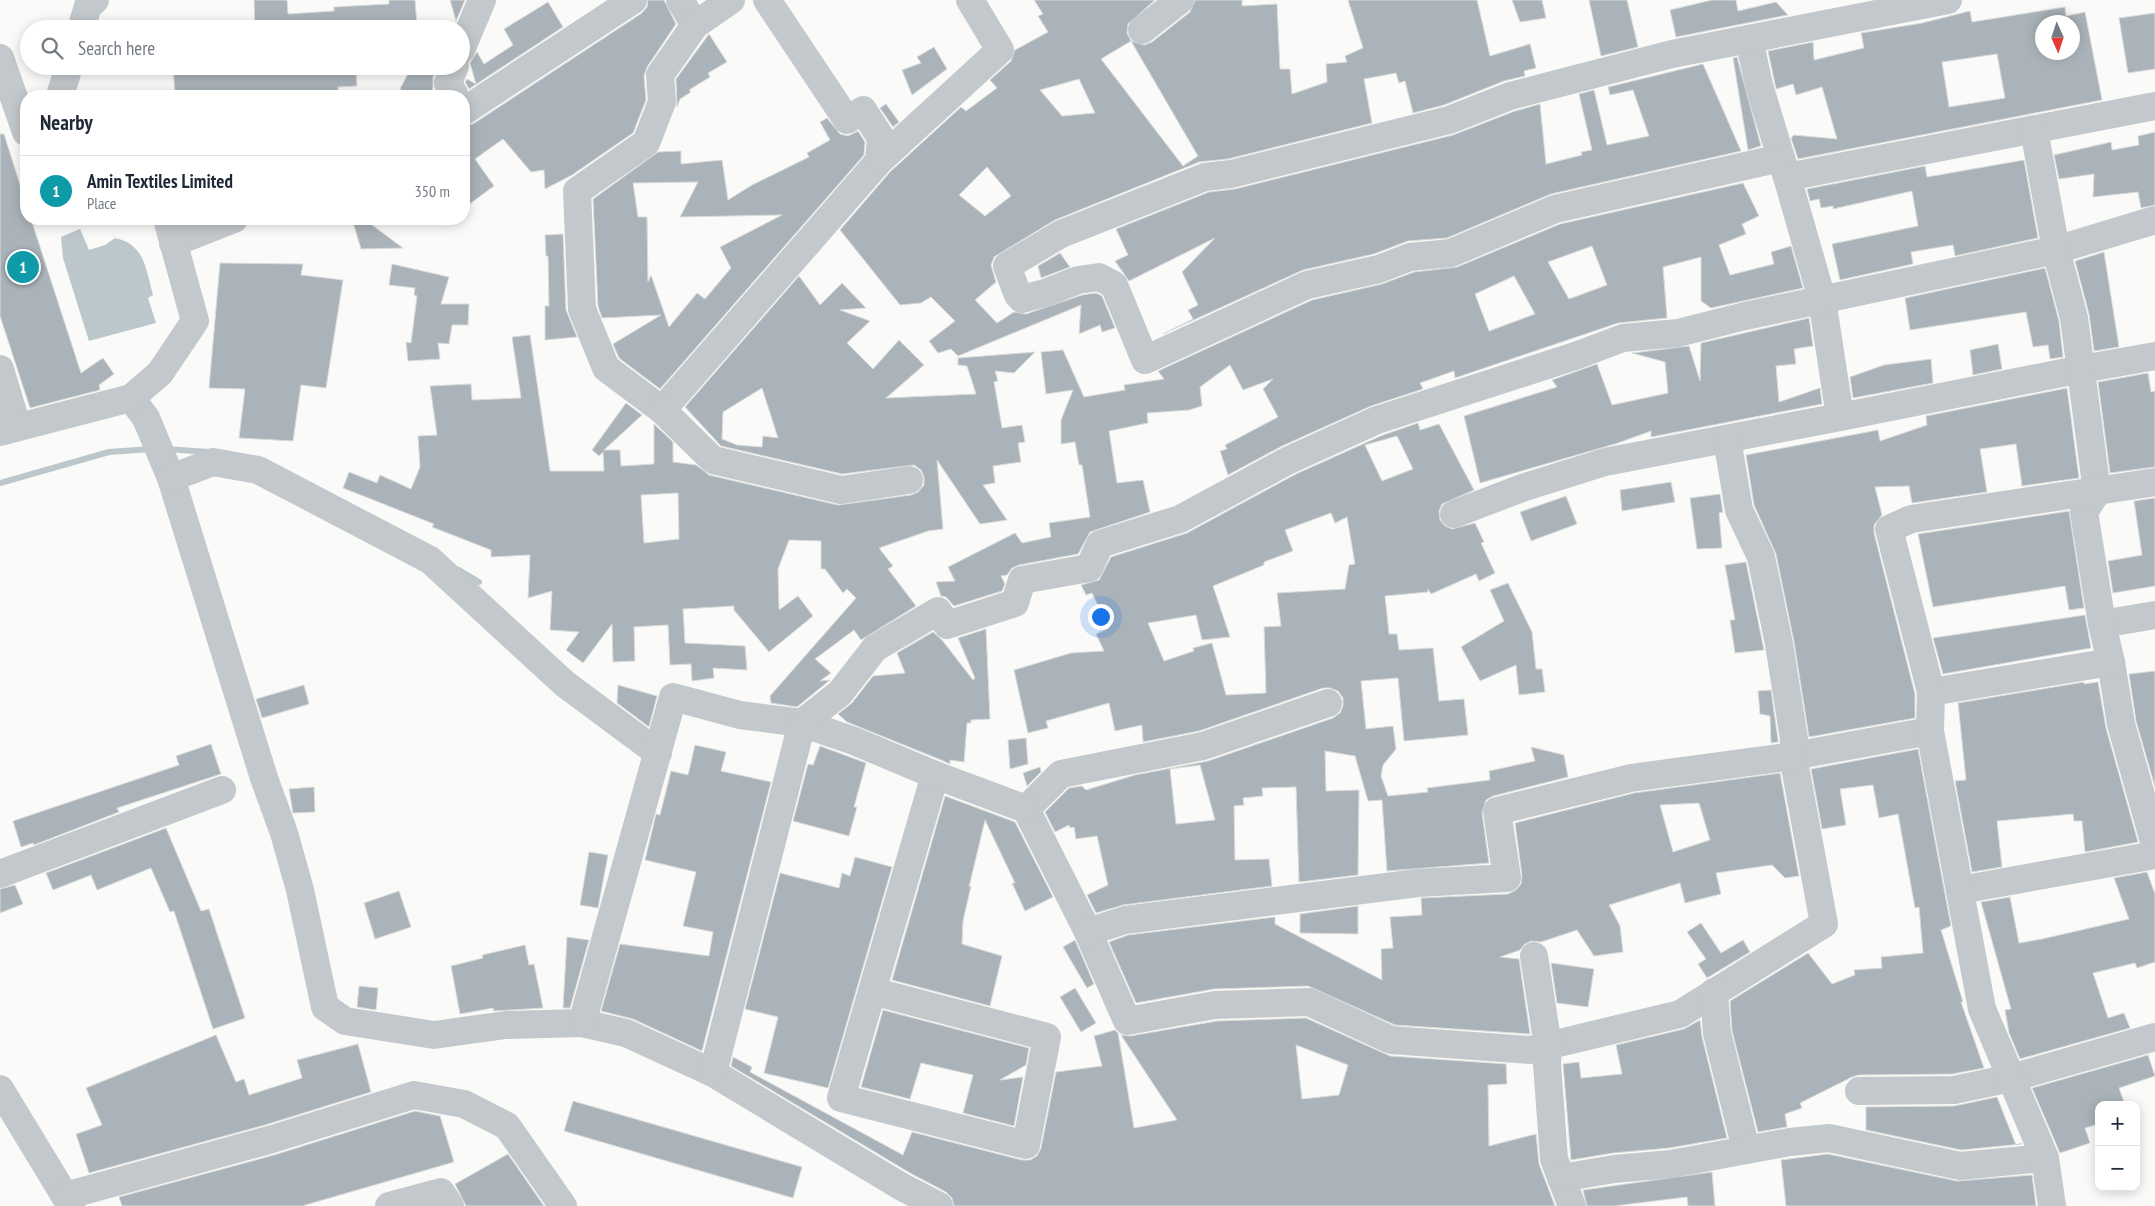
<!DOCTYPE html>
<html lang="en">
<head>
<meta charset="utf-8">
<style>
	body { margin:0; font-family:"PT Sans Narrow",sans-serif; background:#f6f6f7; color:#1f2937 }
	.controls { position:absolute; right:15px; bottom:15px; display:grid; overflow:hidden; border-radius:10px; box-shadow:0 2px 12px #0003 }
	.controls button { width:45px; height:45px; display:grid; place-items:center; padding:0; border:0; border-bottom:1px solid #e0e1e3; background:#fff; color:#1f2937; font:25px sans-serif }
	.compass { position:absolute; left:2035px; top:15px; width:45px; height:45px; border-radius:50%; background:#fff; box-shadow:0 2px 12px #0003; rotate:177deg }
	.you { position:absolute; left:1100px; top:616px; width:18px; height:18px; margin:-12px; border:4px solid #fff; border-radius:50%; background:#1a73e8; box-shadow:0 0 0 8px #1a73e833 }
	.badge { display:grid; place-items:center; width:32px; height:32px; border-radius:50%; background:#e4572e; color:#fff; font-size:16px; font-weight:700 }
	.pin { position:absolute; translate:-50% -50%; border:2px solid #fff; box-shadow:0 1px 5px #0006 }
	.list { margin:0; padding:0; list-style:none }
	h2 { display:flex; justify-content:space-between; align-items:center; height:65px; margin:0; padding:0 20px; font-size:21px }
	h2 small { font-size:16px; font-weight:400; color:#747a83 }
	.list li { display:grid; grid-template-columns:32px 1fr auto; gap:15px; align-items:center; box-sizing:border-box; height:70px; padding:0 20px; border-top:1px solid #e0e1e3 }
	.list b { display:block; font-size:19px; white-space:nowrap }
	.list p { margin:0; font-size:16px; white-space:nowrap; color:#747a83 }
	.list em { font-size:16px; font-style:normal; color:#747a83 }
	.icon { flex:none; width:28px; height:28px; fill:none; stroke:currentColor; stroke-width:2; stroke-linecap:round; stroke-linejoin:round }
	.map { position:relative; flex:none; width:2155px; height:1206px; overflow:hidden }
	.search { position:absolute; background:#fff; box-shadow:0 2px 12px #0003; left:20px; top:20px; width:450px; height:55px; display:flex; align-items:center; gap:12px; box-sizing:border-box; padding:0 18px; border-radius:28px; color:#747a83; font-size:19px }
	.panel { position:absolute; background:#fff; box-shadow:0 2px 12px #0003; left:20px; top:90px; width:450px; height:135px; border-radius:20px }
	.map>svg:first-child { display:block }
</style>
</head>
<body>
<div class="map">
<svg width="2155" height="1206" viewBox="0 0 2155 1206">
	<rect width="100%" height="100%" fill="#fafaf8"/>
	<!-- water -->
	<path fill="#bbc7cb" d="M80,229L89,250L105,245L115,238C145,244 146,270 153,295L148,298L156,323L89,341L63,258L61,237Z"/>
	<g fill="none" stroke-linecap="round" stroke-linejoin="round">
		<!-- stream -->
		<g stroke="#bbc7cb" stroke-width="6">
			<path d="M166,449L209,452"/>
			<path d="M0,483L109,452L151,449"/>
			<path d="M459,570L479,582"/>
		</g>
	</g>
	<!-- building -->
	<g fill="#aab3b9" stroke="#dcdcda" fill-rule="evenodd">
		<path d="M254,0H287L288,14L334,11V7L389,4V0H415L417,26L378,29H255Z"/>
		<path d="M450,0H465L456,21Z"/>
		<path d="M648,0H664L676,24L647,67L644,76L646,100L633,133L572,175L545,189L544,170L531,172L503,139L475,159L494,186L464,208V126L473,124L642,13L647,7Z"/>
		<path d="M1034,0H1155L1128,24L1127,33L1131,41L1101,59L1183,166L1198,156L1131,41L1144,45L1152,42L1190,12L1195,0H1242V6L1277,4L1280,69H1290L1292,94L1327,82L1326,64L1347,62L1345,56L1363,48L1348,0H1477L1490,56L1530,44L1536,68L1524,71L1525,76L1504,81L1444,105L1413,113L1405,81L1399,83L1396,73L1364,79L1372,123L1228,159L1199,162L1055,220L994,257L991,265L996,282L975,300L997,323L1014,312L1026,314L1082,295L1096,293L1102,296L1115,328L1102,332L1100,325L1079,334L1081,305L958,356L951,349L938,353L929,341L955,321L931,297L921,303L900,305L840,230L890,172L961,107L966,111L997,88L990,80L1011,61L1015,50L1048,32L1038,16L1043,14ZM1079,79L1095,113L1062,116L1040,90ZM987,167L1011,196L985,216L959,195Z"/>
		<path d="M1512,0H1542L1546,18L1520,22Z"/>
		<path d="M1589,0H1627L1638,47L1601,56Z"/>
		<path d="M1712,0H1736L1738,11L1776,2L1788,15L1676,37L1670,10Z"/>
		<path d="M548,2L563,27L469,89L465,82L467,79L476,84L470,63L477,52L484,64L513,45L504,29Z"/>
		<path d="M2065,7L2066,16L2085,12L2102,100L1798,159L1791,138L1794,135L1837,139L1822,87L1796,95L1793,84L1776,89L1768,51L1813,42L1814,60L1864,48L1861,33L1922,23L1970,11L1972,22ZM2042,22H2072V52H2042ZM1997,54L2005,98L1949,107L1942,62Z"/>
		<path d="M2155,13V69L2128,73L2119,18Z"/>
		<path d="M709,34L727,62L708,73L710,77L689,90L691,92L680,99L677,107L676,79Z"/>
		<path d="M934,47L947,69L912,95L902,70L921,63L917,57Z"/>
		<path d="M1737,57L1761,146L1748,150L1733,58Z"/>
		<path d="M1703,64L1741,151L1551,194L1447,238L1408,241L1374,254L1303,270L1163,334L1193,319L1188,310L1198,305L1182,272L1215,238L1129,281L1115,261L1128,255L1116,229L1209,192L1235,189L1453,135L1515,111L1540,104L1546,164L1582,155L1581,152L1592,150L1579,94L1594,90L1607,145L1649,136L1633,90L1610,95L1608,87Z"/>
		<path d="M173,66H356L357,86L338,87L339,96H204V93L175,95Z"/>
		<path d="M412,66H438L433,77V88L429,96H413L400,89Z"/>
		<path d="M886,104L899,122L893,127L880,108Z"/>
		<path d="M827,118L840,134L848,136L858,131L865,142L864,155L660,389L619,358L613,344L661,315L602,318L598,306L593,199L658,152L681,151V164L722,160L728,200L752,185L809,157L807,153L830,140L820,122ZM698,182L680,217L782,215L720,247L731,268L705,299L697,293L669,327L651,275L648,282L647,217H638L633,183Z"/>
		<path d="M2155,132V205L2141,208L2138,192L2093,197L2094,174L2059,179L2054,155L2111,142L2112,150L2139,145L2138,136Z"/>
		<path d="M0,134H4L26,204V219H31L81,373L103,358L114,374L99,385L100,390L30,408L0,316Z"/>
		<path d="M2024,160L2038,238L1955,256L1953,245L1911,252L1913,264L1840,280L1832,244L1918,226L1912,191L1833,209V206L1821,208L1819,199L1810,201L1807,189L1925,166L1927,177Z"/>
		<path d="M1743,183L1759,216L1742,224L1746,234L1719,245L1730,275L1774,264L1771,252L1791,246L1803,288L1711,308L1701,301V257L1663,267L1667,318L1618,323L1455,378L1454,371L1420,383L1423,389L1371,406L1282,446L1228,475L1220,451L1227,449L1225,445L1278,417L1263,389L1273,379L1243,390L1230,365L1200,387L1202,406L1189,410L1147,413L1148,423L1109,431L1117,483L1143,480L1150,512L1090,532L1078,554L1019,565L1012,568L1007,575L1001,576L1005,584L1002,591L954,606L946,597L941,596L936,582L955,581L948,567L1015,533L1022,543L1051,537L1049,523L1090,517L1082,465H1079L1075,442L1061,444V420L1073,390L1046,394L1041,352L1063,350L1084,397L1125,390L1124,385L1164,379L1158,371L1312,300L1382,284L1414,272L1457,267L1560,224ZM1592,246L1607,285L1569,299L1548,262ZM1514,276L1535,314L1489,331L1475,294Z"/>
		<path d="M352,219H364L403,248L361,249Z"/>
		<path d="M563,234L566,310L577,337L545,340V306H549L548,256H546L545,235Z"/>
		<path d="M2104,252L2119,347L2094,351L2089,314L2075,261Z"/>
		<path d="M1060,253L1070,267L1041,278L1038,266Z"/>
		<path d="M220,263L303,264L301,275L343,280L326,388L301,385L293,441L239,438L245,389L209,388Z"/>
		<path d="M392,264L449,277L441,304H469L468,325H452L449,344L438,343L440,359L408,361L406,342L411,343L417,296L414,295L415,288L389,285Z"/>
		<path d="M2045,268L2059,321L2063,357L2050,359L2048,345L2033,347L2026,312L1910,330L1905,298Z"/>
		<path d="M799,276L820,305L842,283L866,308L840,310L870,321L847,343L873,369L899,340L924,365L886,398L976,394L967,366L958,365V358L1035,352L1014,373L995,371L998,381L994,382L1002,428L1022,425L1025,442L1018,443L1021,462L993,466L995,483L983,485L1007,520L980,524L937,460L943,529L928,531L879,548L893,566L888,569L916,606L861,640L854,630L815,659L831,673L820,681L830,680L797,707L771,703L770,696L856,598L847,589L843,593L825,569H821V541L789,540L778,569L779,610L798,596L813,616L769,652L734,610V606L683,609L685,643L745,646L747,670L713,668L714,678L692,681L691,664L670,665L668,625L634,627L635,661L613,662L612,624L583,663L566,650L579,632L550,630L552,591L528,598L530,555L491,557V550L432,527L434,524L343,488L349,472L377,483L380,475L411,489L420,467L418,436L437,435L430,386L471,384L472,400L521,398L512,337L530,335L550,471H604L603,452L599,456L592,450L626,403L642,415L604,450H620L621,466L654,464V424L673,442V462L696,465L709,475L838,505L911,495L918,492L924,485V477L921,470L914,465L842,474L721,446L685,407ZM762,388L778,438L763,436L762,447L737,445L722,439L723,412ZM678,493L679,539L644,543L641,495Z"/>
		<path d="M1809,318L1813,346L1794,349L1796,364L1776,366L1779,402L1820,388L1822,404L1651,437V431L1615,444L1480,483L1464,416L1557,387L1552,380L1597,364L1612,405L1668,393L1665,362L1632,353L1689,346L1700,381L1701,343Z"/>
		<path d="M1998,344L2002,369L1973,375L1970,350Z"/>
		<path d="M1931,359L1933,383L1853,398L1850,377L1884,365Z"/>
		<path d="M2148,373L2151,392L2155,391V467L2110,473L2098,382Z"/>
		<path d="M2067,388L2079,478L2022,486L2016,444L1980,449L1987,492L1912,503L1909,486L1875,487L1882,515L1874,525V533L1915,694V718L1809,737L1794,642L1776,554L1754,505L1746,455L1878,430L1880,441L1927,425L1926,416Z"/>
		<path d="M1418,423L1420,430L1439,424L1474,490L1442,504L1439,511L1440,520L1445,526L1452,529L1475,523L1484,542L1481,543L1495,573L1479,581L1476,574L1431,594L1428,589V592L1385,596L1389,634H1397L1399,650L1433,648L1439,701L1464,699L1468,735L1404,741L1398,678L1361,681L1366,729L1393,726L1396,749L1383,765L1381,776L1388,796L1428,792L1427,788L1490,780L1489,771L1535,761L1531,747L1564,755L1568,777L1493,796L1486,800L1482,813L1489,863L1387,871L1382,800L1368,801L1355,756L1325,751L1326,791L1359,790L1358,875L1299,882L1296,787L1262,788L1263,796L1243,798L1244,805L1234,806L1235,860L1269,859L1272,886L1123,905L1096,913L1087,895L1108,885L1097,836L1076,839L1074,827L1070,828L1069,825L1055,832L1045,812L1069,788L1082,786L1086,790L1135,775L1208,761L1333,718L1340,713L1343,706V698L1338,691L1330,688H1323L1199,731L1143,742L1142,725L1115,731L1109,703L1046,721L1048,728L1028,733L1014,670L1071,653L1104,651L1096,634L1109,628L1092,593L1086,595L1081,585L1099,580L1111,557L1187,533L1296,474L1383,435ZM1397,436L1413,469L1382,481L1365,445ZM1331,513L1335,523L1347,517L1355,564L1349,565L1345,589L1277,593L1281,626L1264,627L1266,693L1226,695L1212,643L1193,648L1194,651L1164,661L1148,623L1196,615L1202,640L1230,637L1213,586L1264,565V562L1293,551L1285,530ZM1200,765L1215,820L1176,824L1170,769Z"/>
		<path d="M1671,482L1675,502L1622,511L1620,490Z"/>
		<path d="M1720,494L1723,512L1719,513L1722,548L1697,549L1690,498Z"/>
		<path d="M1566,496L1577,524L1531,541L1520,512Z"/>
		<path d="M2155,498V586L2113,593L2108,561L2142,555L2134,501Z"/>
		<path d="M2069,511L2084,608L2069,610L2065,586L1933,607L1918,534Z"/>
		<path d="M1746,562L1764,650L1735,653L1730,620H1735L1725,565Z"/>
		<path d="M1508,583L1532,632L1536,669H1542L1545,692L1519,695L1516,665L1480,681L1461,647L1504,621L1490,590Z"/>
		<path d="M2085,615L2091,648L1943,674L1933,638Z"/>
		<path d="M986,629L990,719L971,720V723H967L964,762L950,760V764L941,760L847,722L838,714L852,703L873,676L905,673L897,653L933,632L942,640L973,680L975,678L958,638Z"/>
		<path d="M2155,671V787L2136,721L2129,674Z"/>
		<path d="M2084,682V684L2098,682L2106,728L2138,842L2085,852L2082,821H2074L2073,814L1997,821L2002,867L1972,872L1955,781L1966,780L1958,703Z"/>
		<path d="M304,685L309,704L262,718L256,699Z"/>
		<path d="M618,685L657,696L649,727L617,703Z"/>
		<path d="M1771,690L1778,740V742L1771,743L1770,716L1760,714L1758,691Z"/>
		<path d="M1026,738L1028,764L1010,769L1008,740Z"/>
		<path d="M211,744L221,774L117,808L119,812L34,845L33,843L21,847L13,821L179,765L176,756Z"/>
		<path d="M695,745L726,752L721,771L771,782L702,1051L633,1019L601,1011L620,944L709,956L713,932L683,926L696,872L645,860L656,814L660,815L671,771L688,775Z"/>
		<path d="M820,746L866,763L854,807H857L849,836L793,821L808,764L813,765Z"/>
		<path d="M1918,749L1951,926L1941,930L1963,1002H1961L1984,1068L1952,1074L1859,1075L1852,1077L1800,1103L1802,1108L1785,1114L1787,1127L1758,1132L1732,1031L1730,1001L1808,953L1832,984L1855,975L1854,970L1882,968L1881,957L1923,953L1919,907L1915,908L1898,814L1879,818L1873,785L1840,789L1846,825L1822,829L1811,769Z"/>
		<path d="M1040,767L1041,772L1027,786L1023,773Z"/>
		<path d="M1780,773L1799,876L1785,878L1772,865L1716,873L1721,894L1685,903L1680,883L1609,905L1620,926L1623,952L1594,956L1577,930L1541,942L1531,941L1525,944L1520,950L1500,957L1519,959L1530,1034L1395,1025L1308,986L1214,989L1136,1003L1109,942L1128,935L1275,917V924L1382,980L1381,949L1393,948L1390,917L1422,915L1421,898L1508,894L1516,890L1521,884L1522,876L1515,823L1634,793ZM1699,803L1710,840L1673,852L1660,805Z"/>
		<path d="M314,787L315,812L293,813L289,789Z"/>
		<path d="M945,796L1015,822L1053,897L1025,911L1012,883H1015L985,820L969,887L971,886L963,921L962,944L1002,956L990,1006L892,980Z"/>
		<path d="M166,828L201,911L209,909L245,1018L213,1029L174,911L170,912L151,868L97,890L91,875L53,890L46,873Z"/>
		<path d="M589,852L608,855L598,908L580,905Z"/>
		<path d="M855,857L892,867L828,1088L764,1073L778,1017L745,1009L780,873L839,888L842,873L850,876Z"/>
		<path d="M2147,872L2155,894V962L2137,968L2135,963L2093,973L2108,1018L2124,1013L2130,1028L2020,1059L2009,1033L2005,1010L2011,1009L1981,902L2010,897L2019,943L2042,939L2129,919L2114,878Z"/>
		<path d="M15,885L23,904L0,913V889Z"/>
		<path d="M399,891L411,927L375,939L364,903Z"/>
		<path d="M1358,906V934L1300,933V914Z"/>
		<path d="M1701,923L1721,953L1743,940L1750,952L1707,978L1698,964L1706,959L1687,932Z"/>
		<path d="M567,937L589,940L570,1008H563Z"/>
		<path d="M1075,940L1094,984L1087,988L1063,947Z"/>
		<path d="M525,945L529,965L534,964L543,1008L494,1011L493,1008L460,1014L451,966L483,958L482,955Z"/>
		<path d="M1551,963L1594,969L1588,1007L1557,1003Z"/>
		<path d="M359,986L378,988L376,1010L357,1007Z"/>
		<path d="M1075,988L1096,1023L1081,1032L1060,997Z"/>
		<path d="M883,1010L1029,1048L1026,1065L1000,1080L1023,1077L1014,1126L963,1113L973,1075L921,1063L910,1099L861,1087Z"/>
		<path d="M1306,1018L1390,1056L1506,1064L1507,1084L1488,1085L1489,1146L1536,1134L1539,1164L1555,1206H954L952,1198L946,1192L910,1173L731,1066L733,1057L752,1067L750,1072L903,1155L912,1132L1022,1160H1030L1037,1156L1041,1148L1056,1072L1102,1066L1094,1036L1115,1030L1118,1033L1134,1128L1177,1120L1121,1035L1130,1036L1217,1021ZM1296,1045L1348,1065L1339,1095L1302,1099Z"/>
		<path d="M1700,1020L1702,1037L1727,1138L1669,1148L1613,1153L1571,1160L1563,1064L1579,1062L1581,1078L1622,1074L1616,1045L1684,1029Z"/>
		<path d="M216,1035L236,1082L244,1079L249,1095L302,1078L297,1060L358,1044L371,1092L265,1125L89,1173L76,1134L102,1125L86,1088Z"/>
		<path d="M2148,1055L2155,1076L2119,1088L2125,1105H2099V1124L2085,1128L2090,1143L2060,1153L2032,1088Z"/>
		<path d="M1997,1097L2016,1145L2022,1143V1144L1961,1150L1866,1130V1107L1954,1106Z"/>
		<path d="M573,1101L802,1167L793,1198L564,1131Z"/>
		<path d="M415,1111L440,1116L454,1162L302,1206H122L119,1197L274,1155Z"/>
		<path d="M508,1154L544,1206H466L455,1184Z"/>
		<path d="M1828,1154L1957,1181L2032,1175L2036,1206H1786L1781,1160Z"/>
		<path d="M1712,1172L1715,1206H1688L1687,1197L1614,1206H1587L1583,1190Z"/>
	</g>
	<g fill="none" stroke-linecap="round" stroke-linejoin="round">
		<!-- minor -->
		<g stroke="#c3c8cc" stroke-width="28">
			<path d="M680,0L695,25"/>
			<path d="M731,0L695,25L660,75L662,102L646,143L577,191L582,309L606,368L662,410L879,161L881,138L863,110L847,120L767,0"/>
			<path d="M81,29L88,6L95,0"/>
			<path d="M1142,30L1180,0"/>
			<path d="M1749,39L1759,85L1781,158"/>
			<path d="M461,50L482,0"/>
			<path d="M0,58L26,132"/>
			<path d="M455,66L448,83L455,96"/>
			<path d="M60,96L69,66"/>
			<path d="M464,111L633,0"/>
			<path d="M879,161L1000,50L970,0"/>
			<path d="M1787,177L1781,158L1555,209L1451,253L1410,257L1379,269L1307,285L1145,360L1114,285L1099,277L1078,280L1045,293L1022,299L1018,295L1007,266L1061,234L1205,177L1231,174L1449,120L1510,96L1672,54L1948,0"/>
			<path d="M173,243L234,219"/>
			<path d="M0,369L17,426"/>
			<path d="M131,398L146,418L171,478L264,778L284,833L300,890L325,1007L345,1021L434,1035L506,1025L582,1023L626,1033L713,1073L902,1187L939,1206"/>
			<path d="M662,410L713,460L841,490L909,480"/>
			<path d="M1840,417L2082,369L2155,356"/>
			<path d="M0,432L131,398L160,373L195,321L167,219"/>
			<path d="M171,478L213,462L258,470L430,560L565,684L658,753"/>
			<path d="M1454,514L1522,488L1605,462L1840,417L1822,299L1787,177L2155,106"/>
			<path d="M2102,624L2155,615"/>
			<path d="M2111,662L2121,724L2155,845"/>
			<path d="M1931,692L2111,662L2102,624L2084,512L2097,492L2074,318L2056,250L2155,220"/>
			<path d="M1328,703L1203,746L1061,774L1026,809L1088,932L1127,1021L1215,1005L1309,1002L1391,1040L1530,1050L1680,1014L1824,924L1793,756L1930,731"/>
			<path d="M0,874L222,790"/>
			<path d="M1960,890L2155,855"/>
			<path d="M1088,932L1125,920L1418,883L1507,878L1497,811L1631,778L1793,756L1794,739L1779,644L1761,557L1739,510L1727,439"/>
			<path d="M1534,956L1548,1046L1547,1064L1554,1159L1572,1206"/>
			<path d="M872,991L1047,1037L1026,1145L841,1098L935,775"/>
			<path d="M1714,992L1717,1033L1746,1149"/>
			<path d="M582,1023L673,697L740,715L802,723L854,741L935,775L1026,809"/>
			<path d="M713,1073L802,723L840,693L875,648L938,611L947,625L1015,603L1022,580L1089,568L1100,544L1180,519L1289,460L1377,420L1575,356L1623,338L1678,333L1745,316L2056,250L2034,130"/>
			<path d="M0,1089L71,1206"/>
			<path d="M1859,1091L1954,1090L2011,1078L2155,1037"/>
			<path d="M1561,1178L1614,1169L1671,1164L1790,1142L1829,1138L1960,1166L2045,1158"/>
			<path d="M65,1196L269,1140L414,1095L464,1104L507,1126L563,1206"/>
			<path d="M389,1206L441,1192L450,1206"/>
			<path d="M2052,1206L2045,1158L1982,1009L1930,731L1931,692L1889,529L1911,519L2155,482"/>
		</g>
	</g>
</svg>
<div class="controls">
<button>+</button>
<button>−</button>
</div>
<svg class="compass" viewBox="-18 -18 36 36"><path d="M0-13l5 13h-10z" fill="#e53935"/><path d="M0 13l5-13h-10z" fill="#747a83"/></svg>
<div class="you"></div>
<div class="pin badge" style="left:23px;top:267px;background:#0f9aa8">1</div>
<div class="search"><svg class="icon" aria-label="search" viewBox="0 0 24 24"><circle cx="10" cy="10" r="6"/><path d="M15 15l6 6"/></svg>Search here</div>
<section class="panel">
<h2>Nearby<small></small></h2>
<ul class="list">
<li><span class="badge" style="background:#0f9aa8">1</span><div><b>Amin Textiles Limited</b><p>Place</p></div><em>350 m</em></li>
</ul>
</section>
</div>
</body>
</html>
